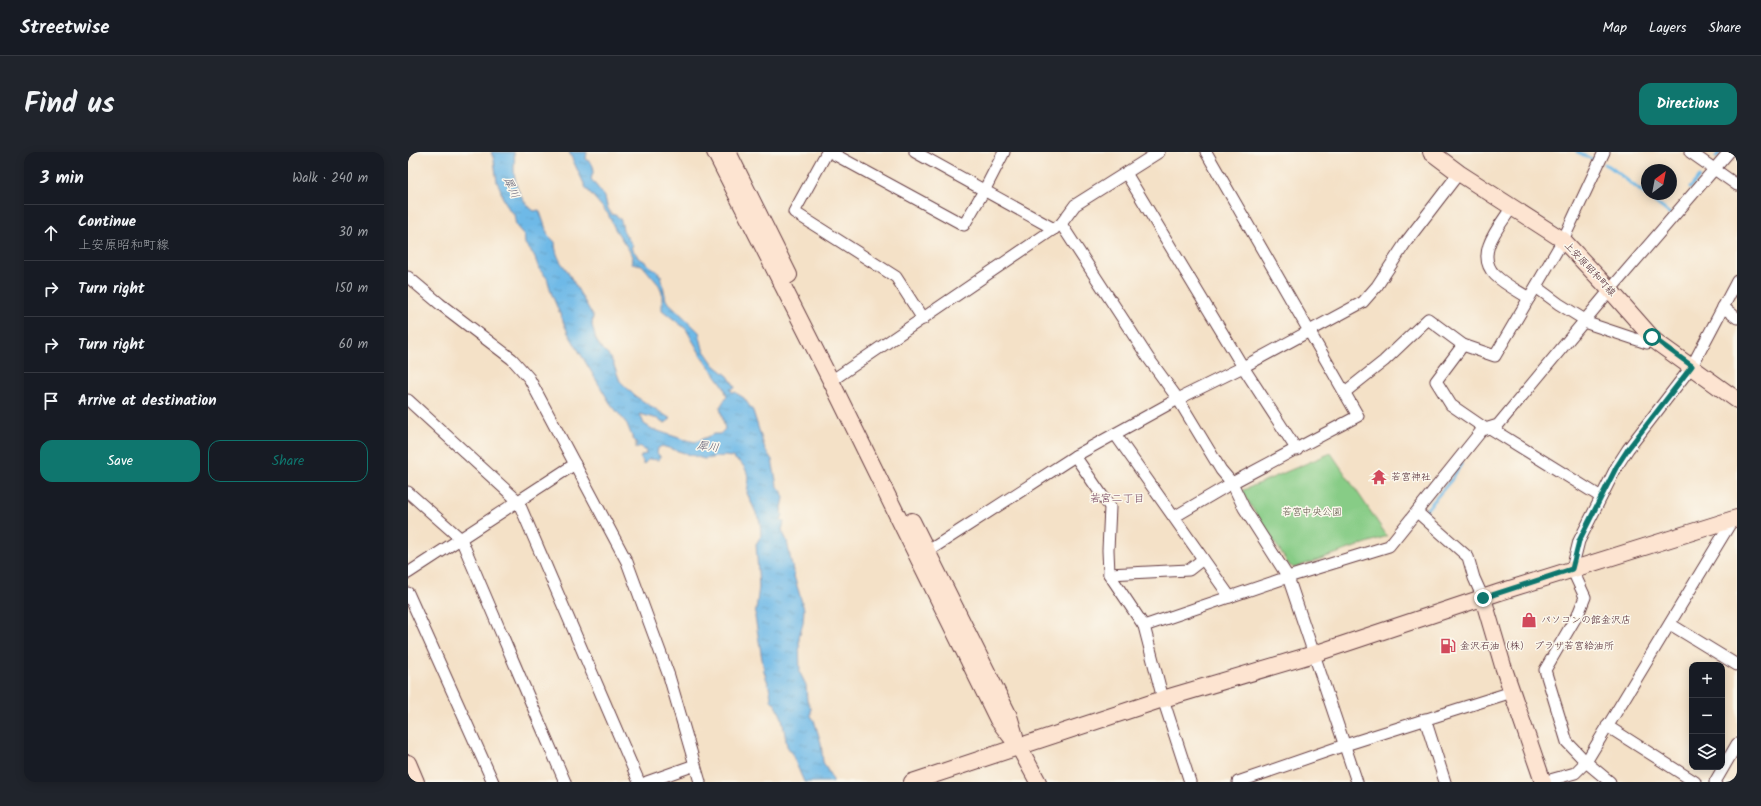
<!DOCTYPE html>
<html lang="en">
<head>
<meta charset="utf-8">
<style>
	body { margin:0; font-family:Kalam,"Klee One",sans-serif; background:#20242c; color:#f1f3f6 }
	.controls { position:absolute; right:12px; bottom:12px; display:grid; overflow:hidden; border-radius:8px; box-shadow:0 2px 10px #0003 }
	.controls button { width:36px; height:36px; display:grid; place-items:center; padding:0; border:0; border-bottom:1px solid #363941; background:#171b24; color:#f1f3f6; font:20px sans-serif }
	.compass { position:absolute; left:1233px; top:12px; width:36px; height:36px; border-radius:50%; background:#171b24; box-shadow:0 2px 10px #0003; rotate:32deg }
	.stop { position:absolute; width:12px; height:12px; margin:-9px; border:3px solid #0f766e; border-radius:50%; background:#fff }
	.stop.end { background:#0f766e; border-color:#fff; box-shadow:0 1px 4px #0008 }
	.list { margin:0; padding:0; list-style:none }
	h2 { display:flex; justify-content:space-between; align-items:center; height:52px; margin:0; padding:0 16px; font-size:17px }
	h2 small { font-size:13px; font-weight:400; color:#9ea1a6 }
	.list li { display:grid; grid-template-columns:26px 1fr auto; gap:12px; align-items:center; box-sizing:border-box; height:56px; padding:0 16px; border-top:1px solid #363941 }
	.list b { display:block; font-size:15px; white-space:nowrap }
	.list p { margin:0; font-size:13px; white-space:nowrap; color:#9ea1a6 }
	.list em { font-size:13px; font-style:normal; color:#9ea1a6 }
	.actions { display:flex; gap:8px; padding:12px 16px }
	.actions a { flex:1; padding:9px 0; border:1px solid #0f766e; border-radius:12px; text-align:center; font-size:14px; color:#0f766e }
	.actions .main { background:#0f766e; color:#fff }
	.icon { flex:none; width:22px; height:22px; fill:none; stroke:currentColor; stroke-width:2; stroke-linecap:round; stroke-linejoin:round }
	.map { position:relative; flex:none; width:1329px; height:630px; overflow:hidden; border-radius:12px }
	header { display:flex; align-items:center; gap:24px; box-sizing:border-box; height:56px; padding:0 20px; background:#171b24; border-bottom:1px solid #363941 }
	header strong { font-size:19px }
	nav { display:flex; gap:22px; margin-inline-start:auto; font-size:14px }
	.intro { display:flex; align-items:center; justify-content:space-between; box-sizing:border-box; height:96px; padding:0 24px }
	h1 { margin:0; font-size:28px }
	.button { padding:10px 18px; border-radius:12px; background:#0f766e; color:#fff; font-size:14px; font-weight:700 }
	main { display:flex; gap:24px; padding:0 24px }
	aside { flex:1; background:#171b24; border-radius:12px; box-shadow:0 2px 10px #0003 }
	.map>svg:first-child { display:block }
</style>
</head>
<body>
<header>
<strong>Streetwise</strong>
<nav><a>Map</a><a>Layers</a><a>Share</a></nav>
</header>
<div class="intro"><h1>Find us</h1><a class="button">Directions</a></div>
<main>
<aside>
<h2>3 min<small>Walk · 240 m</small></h2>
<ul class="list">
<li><svg class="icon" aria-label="ahead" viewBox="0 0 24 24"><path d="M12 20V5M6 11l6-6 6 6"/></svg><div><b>Continue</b><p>上安原昭和町線</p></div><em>30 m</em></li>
<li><svg class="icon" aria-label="right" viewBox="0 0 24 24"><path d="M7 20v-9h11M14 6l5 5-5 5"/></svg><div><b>Turn right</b></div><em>150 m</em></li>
<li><svg class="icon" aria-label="right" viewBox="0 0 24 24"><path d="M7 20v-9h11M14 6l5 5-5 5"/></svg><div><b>Turn right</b></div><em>60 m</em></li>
<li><svg class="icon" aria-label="arrive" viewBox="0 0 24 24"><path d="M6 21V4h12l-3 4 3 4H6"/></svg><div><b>Arrive at destination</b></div></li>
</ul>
<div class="actions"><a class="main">Save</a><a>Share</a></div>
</aside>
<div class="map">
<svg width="1329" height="630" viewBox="0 0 1329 630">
	<defs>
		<pattern id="water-ripples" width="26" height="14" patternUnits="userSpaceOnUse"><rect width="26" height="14" fill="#6eb9e7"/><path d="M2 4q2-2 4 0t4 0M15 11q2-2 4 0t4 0" fill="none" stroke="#5c96bb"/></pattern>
	</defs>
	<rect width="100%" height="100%" fill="#fbf7ec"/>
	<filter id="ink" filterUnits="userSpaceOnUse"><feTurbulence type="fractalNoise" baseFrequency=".025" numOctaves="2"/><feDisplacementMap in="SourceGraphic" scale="8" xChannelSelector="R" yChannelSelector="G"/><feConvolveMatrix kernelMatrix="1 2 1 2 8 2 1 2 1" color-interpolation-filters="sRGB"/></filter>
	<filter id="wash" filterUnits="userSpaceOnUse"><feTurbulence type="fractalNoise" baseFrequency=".012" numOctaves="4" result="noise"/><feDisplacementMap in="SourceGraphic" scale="16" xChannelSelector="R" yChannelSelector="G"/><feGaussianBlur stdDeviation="0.9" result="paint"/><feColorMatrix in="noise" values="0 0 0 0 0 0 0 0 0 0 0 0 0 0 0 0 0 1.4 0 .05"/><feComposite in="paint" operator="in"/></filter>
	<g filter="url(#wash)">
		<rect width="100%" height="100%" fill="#f4e1c7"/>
		<!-- park -->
		<path fill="#87cc86" stroke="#687658" d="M923,301L979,384L886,416L881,413L833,339Z"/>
		<!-- water -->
		<path fill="url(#water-ripples)" stroke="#5c6c89" d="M83,0H106C107,6 106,11 106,16C106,32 113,50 126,59L131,58L132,60L140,83L147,90C147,100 151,109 158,117L185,164L184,173L188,188L193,196L203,206L212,229L227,244L263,267L257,271L250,267L232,262L236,272L244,277L274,287L287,290L306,282H312L317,277L312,255L319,244L315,233L294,205L278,177L254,158V140L251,133L234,113L224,111L225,104L207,77L200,62L178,36L161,0H179L178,7L184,12L186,17L183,27L197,45L199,54L203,62C213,64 213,68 215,78C216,80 223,92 225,93L223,96L229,103V105L236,109L253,123L258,148L291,180L295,197L306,213L320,224L327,235L326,237H322L325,241L328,240V241L336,246L345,259L357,297L364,308L369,333L374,340L376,346L373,361L375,363L373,368L376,370L374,378L379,389L386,424L396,457L395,471L391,485L392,521L398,533L399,549L403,556V564L406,568L413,591L415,610L426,630H396L384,602L379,594L374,566L368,553L363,548L362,538L356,519L347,465L351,435L348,392L353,384L352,370L339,341L341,326L337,316L333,311L324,305L316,304L296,307L254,294L250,296L249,301L252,304L251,308L241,307L235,313V309L232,306L234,303L238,302V300L232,294L228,297V290L225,287L219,272L202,251L160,181L144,143L139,126L131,117L126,103L117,92L116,83L108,74L106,62L102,59L94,44L92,36L89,30L86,8Z"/>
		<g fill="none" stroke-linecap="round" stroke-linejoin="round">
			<!-- stream -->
			<g stroke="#6eb9e7" stroke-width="3">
				<path d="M1169,0L1188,9"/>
				<path d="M1308,5L1312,0"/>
				<path d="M1196,12L1201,14L1262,62"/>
				<path d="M1282,36L1291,25"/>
				<path d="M1018,358L1044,327L1054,311"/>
			</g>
		</g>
	</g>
	<g filter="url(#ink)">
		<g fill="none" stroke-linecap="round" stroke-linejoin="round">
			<defs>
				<g id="street">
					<path d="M419,0L386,60L488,125L515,167"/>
					<path d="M422,0L556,73L577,37L596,0"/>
					<path d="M507,0L646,77"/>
					<path d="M1282,0L1329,33"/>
					<path d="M718,21L835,215L889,298"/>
					<path d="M1104,55C1091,75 1066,102 1087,123C1096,132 1110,139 1121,146"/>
					<path d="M653,72L741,207L770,247L813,318L824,331L836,356L880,425L736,474"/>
					<path d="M0,125L32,152L104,207L121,226L219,410L261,524L292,630"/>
					<path d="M1128,135L1151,152L1177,168"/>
					<path d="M1315,155L1329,166"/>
					<path d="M1176,170L1239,191L1244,185"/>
					<path d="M1055,193L1028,229L1043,253L1078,277"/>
					<path d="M423,229L653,72L667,53L751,0"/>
					<path d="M937,240L976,209L1020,167L1055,193L1087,204L1155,88L1196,0"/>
					<path d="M0,248L110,349L231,630"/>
					<path d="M1082,276L1193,345"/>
					<path d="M707,282L822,445"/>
					<path d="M667,304L702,355L700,398L701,422L736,474L755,547L782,630"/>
					<path d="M0,340L53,387L157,630"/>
					<path d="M1009,360L1060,405L1066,426L1075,446"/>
					<path d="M766,365L824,331L950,264L798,0"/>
					<path d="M514,403L667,304L770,247L835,215L955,150L969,134L998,90L1051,21"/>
					<path d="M0,421L167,312"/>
					<path d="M701,422L781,418L795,407"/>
					<path d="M0,441L85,630"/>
					<path d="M1262,472L1329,513"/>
					<path d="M1017,567L1037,630"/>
					<path d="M1199,574L1287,630"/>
					<path d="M239,630L287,613"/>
					<path d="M830,630L937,593L1104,540"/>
					<path d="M949,630L880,425L981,394L1074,278L1090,273L1202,138L1321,0"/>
					<path d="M1135,630L1167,621L1178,610L1325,367"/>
					<path d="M1202,630L1178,610L1159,590L1137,518L1171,460L1177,445L1164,417L1171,389L1209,314L1220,297L1284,214L1329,129"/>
					<path d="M1307,630L1329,592"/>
				</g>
				<g id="secondary">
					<path d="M307,0L423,229L590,568L611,595L630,630"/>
					<path d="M320,0L381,123"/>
					<path d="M1023,0L1051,21L1155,88L1202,138L1247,189L1329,248"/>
					<path d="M504,369L601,564L607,584"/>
					<path d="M1075,446L1095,514L1135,630"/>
					<path d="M0,611L8,630"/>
					<path d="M504,630L755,547L906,502L1092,440L1329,366"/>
				</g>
			</defs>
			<!-- street casing -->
			<use href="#street" stroke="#643c42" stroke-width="13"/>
			<!-- secondary casing -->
			<use href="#secondary" stroke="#643c42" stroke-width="18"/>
			<!-- street -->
			<use href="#street" stroke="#fff" stroke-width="11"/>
			<!-- secondary -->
			<use href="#secondary" stroke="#fde4d1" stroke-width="16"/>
		</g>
	</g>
	<g fill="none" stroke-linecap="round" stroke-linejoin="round" filter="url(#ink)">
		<!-- route -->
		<path stroke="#0f766e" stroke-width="5" d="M1075,446L1164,417L1171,389L1209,314L1220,297L1284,214L1244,185"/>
	</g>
	<!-- icons -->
	<defs>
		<symbol id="temple-bare" viewBox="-9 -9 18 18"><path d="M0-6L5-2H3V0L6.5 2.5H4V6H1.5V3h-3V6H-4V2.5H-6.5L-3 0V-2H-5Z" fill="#d1495b" stroke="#fbf7ec" stroke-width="2.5" paint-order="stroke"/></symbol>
		<symbol id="shop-bare" viewBox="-9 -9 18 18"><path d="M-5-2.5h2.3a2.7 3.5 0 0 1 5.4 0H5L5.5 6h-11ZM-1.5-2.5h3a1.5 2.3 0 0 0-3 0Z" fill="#d1495b" stroke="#fbf7ec" stroke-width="2.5" paint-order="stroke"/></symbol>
		<symbol id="fuel-bare" viewBox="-9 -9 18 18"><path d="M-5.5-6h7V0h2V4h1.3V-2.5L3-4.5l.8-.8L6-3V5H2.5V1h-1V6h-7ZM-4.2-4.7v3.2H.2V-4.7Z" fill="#d1495b" stroke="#fbf7ec" stroke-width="2.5" paint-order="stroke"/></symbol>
	</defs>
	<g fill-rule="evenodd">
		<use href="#temple-bare" x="960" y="314" width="22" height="22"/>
		<use href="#shop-bare" x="1110" y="457" width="22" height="22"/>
		<use href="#fuel-bare" x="1029" y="483" width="22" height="22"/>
	</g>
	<g text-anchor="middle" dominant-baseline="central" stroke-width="3" stroke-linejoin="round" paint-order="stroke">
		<!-- street labels -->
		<g font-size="10" fill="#4a1f2b" stroke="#fbf7ec">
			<text transform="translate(1182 117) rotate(47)">上安原昭和町線</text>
		</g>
		<!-- poi labels -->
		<g font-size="10" fill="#4a1f2b" stroke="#fbf7ec" text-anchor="start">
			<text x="983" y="325">若宮神社</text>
			<text x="1133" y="468">パソコンの館金沢店</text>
			<text x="1052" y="494">金沢石油（株） プラザ若宮給油所</text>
		</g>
		<!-- park labels -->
		<g font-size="10" fill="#5c5346" stroke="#fbf7ec">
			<text x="904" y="360">若宮中央公園</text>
		</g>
		<!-- water labels -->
		<g font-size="11" font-style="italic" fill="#57556d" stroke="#fbf7ec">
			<text transform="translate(103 36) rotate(65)">犀川</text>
			<text transform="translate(300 295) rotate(8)">犀川</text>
		</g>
		<!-- neighbourhood labels -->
		<g font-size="11" fill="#774761" stroke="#fbf7ec">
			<text x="709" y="347">若宮二丁目</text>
		</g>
	</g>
</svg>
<div class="controls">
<button>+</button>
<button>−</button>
<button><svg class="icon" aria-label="layers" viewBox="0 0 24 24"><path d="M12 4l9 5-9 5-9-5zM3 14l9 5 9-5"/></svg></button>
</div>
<svg class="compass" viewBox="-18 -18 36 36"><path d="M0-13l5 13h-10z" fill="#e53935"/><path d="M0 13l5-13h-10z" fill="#9ea1a6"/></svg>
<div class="stop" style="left:1244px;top:185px"></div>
<div class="stop end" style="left:1075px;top:446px"></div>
</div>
</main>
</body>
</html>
